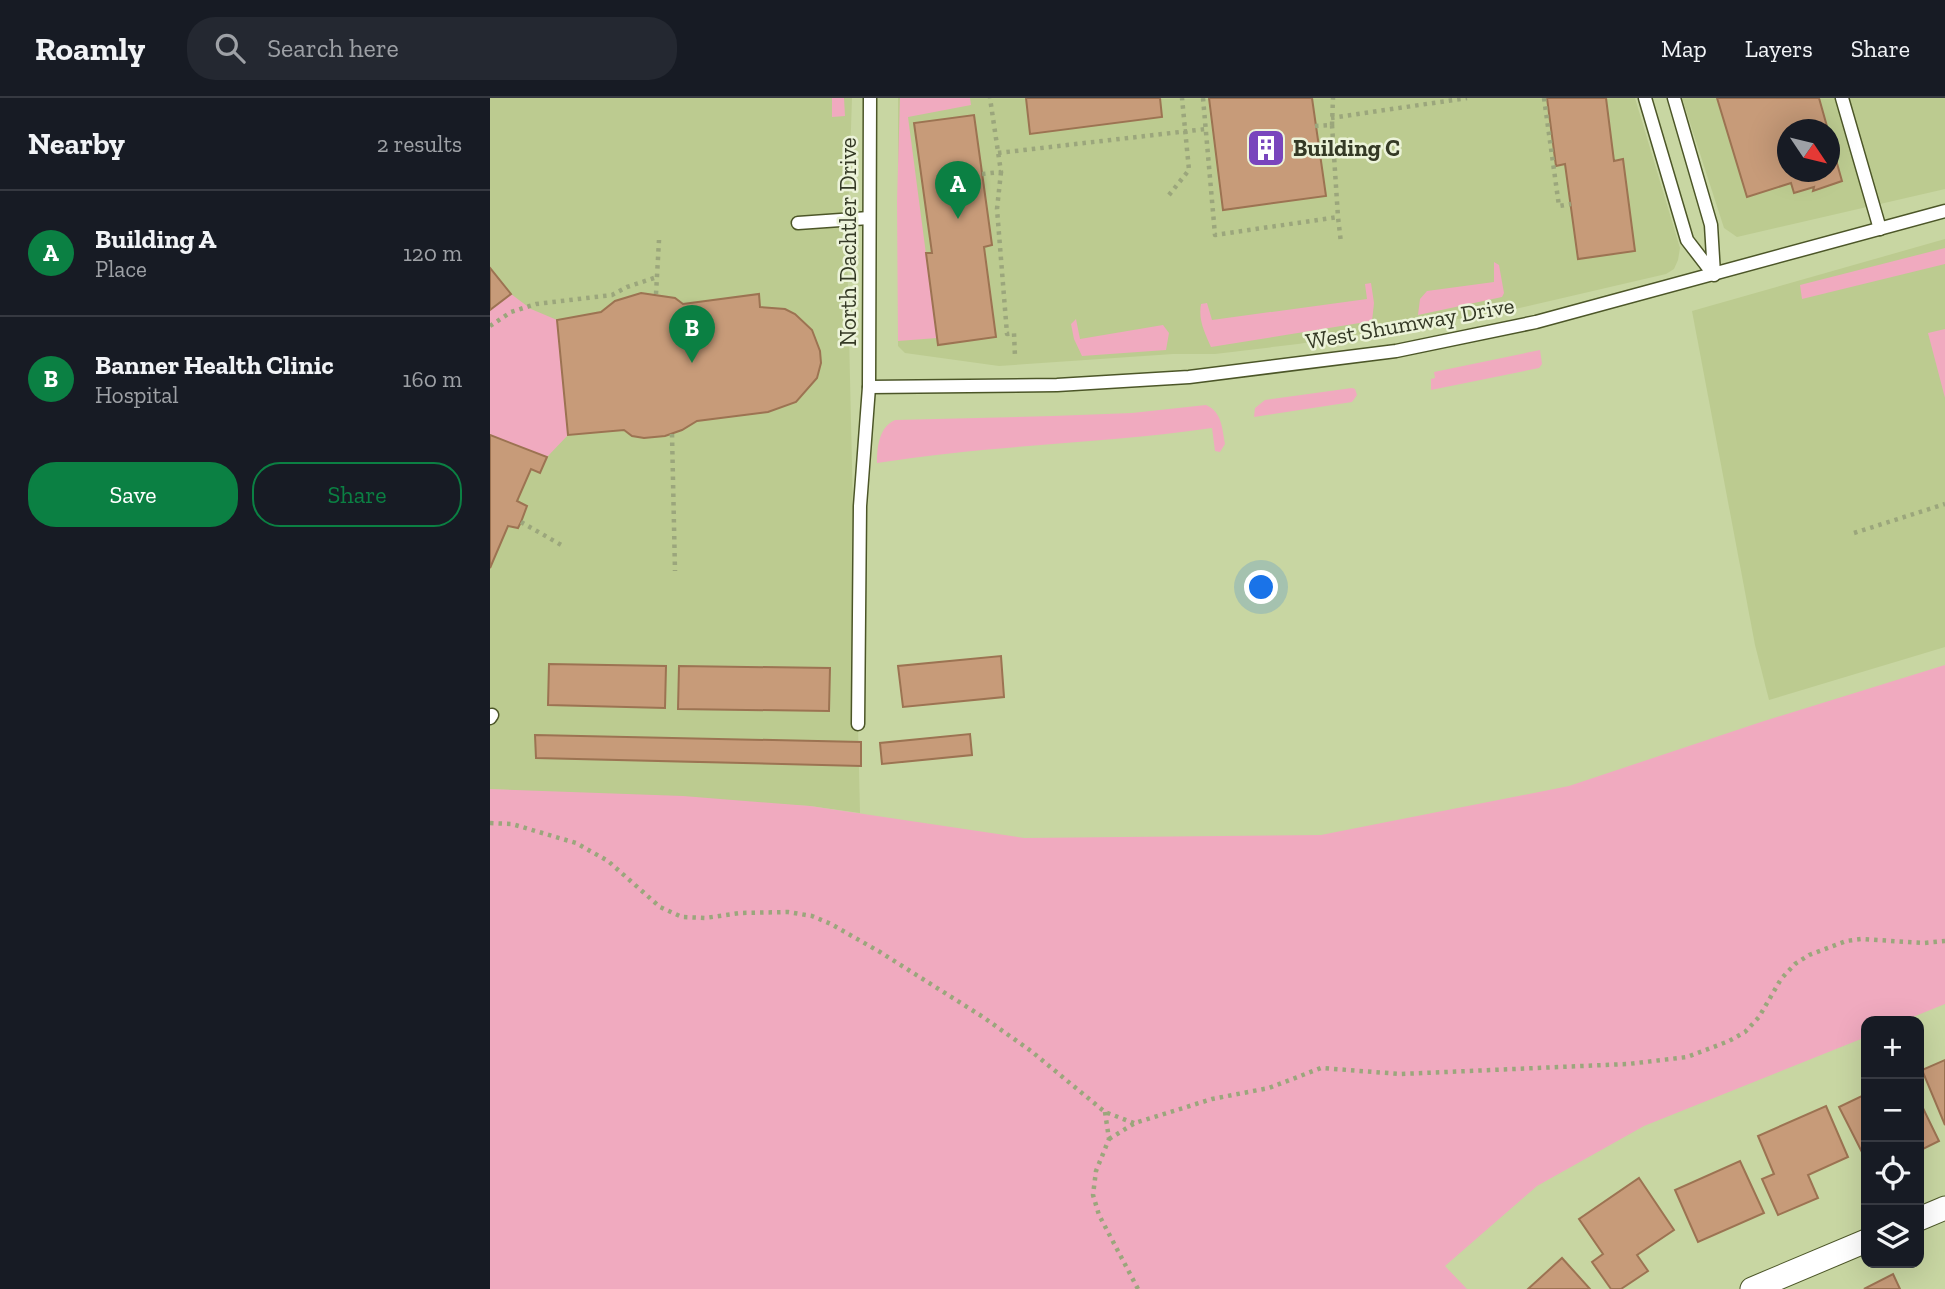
<!DOCTYPE html>
<html lang="en">
<head>
<meta charset="utf-8">
<style>
	body { margin:0; font-family:"Zilla Slab",serif; background:#242831; color:#f1f3f6 }
	.controls { position:absolute; right:21px; bottom:21px; display:grid; overflow:hidden; border-radius:14px; box-shadow:0 7px 28px #0002 }
	.controls button { width:63px; height:63px; display:grid; place-items:center; padding:0; border:0; border-bottom:2px solid #363941; background:#171b24; color:#f1f3f6; font:35px sans-serif }
	.compass { position:absolute; left:1287px; top:21px; width:63px; height:63px; border-radius:50%; background:#171b24; box-shadow:0 7px 28px #0002; rotate:125deg }
	.you { position:absolute; left:772px; top:490px; width:24px; height:24px; margin:-18px; border:5px solid #fff; border-radius:50%; background:#1a73e8; box-shadow:0 0 0 10px #1a73e833 }
	.badge { display:grid; place-items:center; width:46px; height:46px; border-radius:50%; background:#0b8043; color:#fff; font-size:23px; font-weight:700 }
	.pin { position:absolute; translate:-50% -58px; filter:drop-shadow(0 2px 4px #0008) }
	.pin::after { content:''; position:absolute; top:37px; width:24px; height:21px; background:inherit; clip-path:polygon(0 0,100% 0,50% 100%) }
	.list { margin:0; padding:0; list-style:none }
	h2 { display:flex; justify-content:space-between; align-items:center; height:91px; margin:0; padding:0 28px; font-size:30px }
	h2 small { font-size:23px; font-weight:400; color:#9ea1a6 }
	.list li { display:grid; grid-template-columns:46px 1fr auto; gap:21px; align-items:center; box-sizing:border-box; height:126px; padding:0 28px; border-top:2px solid #363941 }
	.list b { display:block; font-size:26px; white-space:nowrap }
	.list p { margin:0; font-size:23px; white-space:nowrap; color:#9ea1a6 }
	.list em { font-size:23px; font-style:normal; color:#9ea1a6 }
	.actions { display:flex; gap:14px; padding:21px 28px }
	.actions a { flex:1; padding:16px 0; border:2px solid #0b8043; border-radius:28px; text-align:center; font-size:24px; color:#0b8043 }
	.actions .main { background:#0b8043; color:#fff }
	.icon { flex:none; width:38px; height:38px; fill:none; stroke:currentColor; stroke-width:2; stroke-linecap:round; stroke-linejoin:round }
	.map { position:relative; flex:none; width:1455px; height:1191px; overflow:hidden }
	header { display:flex; align-items:center; gap:42px; box-sizing:border-box; height:98px; padding:0 35px; background:#171b24; border-bottom:2px solid #363941 }
	header strong { font-size:33px }
	nav { display:flex; gap:38px; margin-inline-start:auto; font-size:24px }
	.search { width:490px; height:63px; background:#242831; display:flex; align-items:center; gap:18px; box-sizing:border-box; padding:0 24px; border-radius:28px; color:#9ea1a6; font-size:26px }
	main { display:flex }
	aside { flex:1; background:#171b24 }
	.map>svg:first-child { display:block }
</style>
</head>
<body>
<header>
<strong>Roamly</strong>
<div class="search"><svg class="icon" aria-label="search" viewBox="0 0 24 24"><circle cx="10" cy="10" r="6"/><path d="M15 15l6 6"/></svg>Search here</div>
<nav><a>Map</a><a>Layers</a><a>Share</a></nav>
</header>
<main>
<aside>
<h2>Nearby<small>2 results</small></h2>
<ul class="list">
<li><span class="badge">A</span><div><b>Building A</b><p>Place</p></div><em>120 m</em></li>
<li><span class="badge">B</span><div><b>Banner Health Clinic</b><p>Hospital</p></div><em>160 m</em></li>
</ul>
<div class="actions"><a class="main">Save</a><a>Share</a></div>
</aside>
<div class="map">
<svg width="1455" height="1191" viewBox="0 0 1455 1191">
	<rect width="100%" height="100%" fill="#c8d6a2"/>
	<!-- built -->
	<g fill="#bccb90" fill-rule="evenodd">
		<path d="M0,0H362L357,150L370,715L320,708L0,691Z"/>
		<path d="M408,0H1145L1190,150L1188,162L1184,171L1176,176L1012,214L808,246L725,256H683L509,268L415,255L408,248Z"/>
		<path d="M1192,0H1455V91L1247,139L1234,130ZM1297,32H1339V74H1297Z"/>
		<path d="M1455,141V549L1279,602L1265,547L1202,213Z"/>
	</g>
	<!-- green -->
	<g fill="#f0aabf">
		<path d="M342,0H354L355,18L342,19Z"/>
		<path d="M410,0H480L481,7L418,19L447,240L408,243L407,103Z"/>
		<path d="M1455,150V166L1312,201L1310,187Z"/>
		<path d="M1004,164L1009,167L1014,195L1012,199L928,217L930,201L937,193L1004,184Z"/>
		<path d="M881,185L884,205L882,223L721,249C715,235 708,222 711,206L717,205L722,222L877,201L875,186Z"/>
		<path d="M21,196L41,211L67,222L78,337L57,359L0,337V212Z"/>
		<path d="M586,221L590,241L673,227L679,235L676,252L592,258L584,241L581,226Z"/>
		<path d="M1455,231V300L1438,235Z"/>
		<path d="M1050,252L1052,266L1049,270L941,292V281L945,280L944,274Z"/>
		<path d="M862,290L865,291L867,297L862,304L764,319L765,310L775,302Z"/>
		<path d="M716,307C732,314 732,330 735,346L730,354L725,353L722,330C611,346 498,347 387,365C387,349 389,329 405,322L563,318L642,315Z"/>
		<path d="M1455,567V906L1413,923H1376V939L1154,1028L1047,1088L955,1168L977,1191H0V691L193,698L320,708L534,740L831,737L1079,688L1271,624Z"/>
	</g>
	<!-- building -->
	<g fill="#c79b79" stroke="#9c7352" stroke-width="2">
		<path d="M536,0H670L672,19L540,36Z"/>
		<path d="M719,0H822L836,98L733,112Z"/>
		<path d="M1057,0H1116L1124,63L1133,61L1145,153L1088,161L1075,66L1066,68Z"/>
		<path d="M1227,0H1329L1338,32H1297V74H1339V37L1352,83L1323,93L1324,89L1304,95L1301,85L1257,99Z"/>
		<path d="M484,17L502,147L494,149L506,239L448,247L436,155H442L424,25Z"/>
		<path d="M0,170L21,196L0,212Z"/>
		<path d="M151,195L185,200L193,206L269,196L270,209L295,211L305,216L322,232L330,253L331,265L327,280L306,304L278,314L207,323L192,332L175,338L154,340L142,338L134,332L78,337L67,222L111,214L125,203Z"/>
		<path d="M0,337L57,359L50,375L41,371L27,403L37,408L31,424L28,430L18,428L0,470Z"/>
		<path d="M511,558L514,599L413,609L408,568Z"/>
		<path d="M59,566L176,568L175,610L58,607Z"/>
		<path d="M189,568L340,570L339,613L188,611Z"/>
		<path d="M480,636L482,657L392,666L390,645Z"/>
		<path d="M45,637L371,644V668L46,660Z"/>
		<path d="M1455,962V1027L1432,972Z"/>
		<path d="M1376,996V1062L1349,1009Z"/>
		<path d="M1429,1002L1449,1043L1429,1053Z"/>
		<path d="M1336,1008L1358,1059L1318,1077L1328,1100L1288,1117L1272,1081L1284,1076L1268,1038Z"/>
		<path d="M1250,1063L1274,1115L1208,1144L1185,1092Z"/>
		<path d="M1149,1080L1184,1132L1147,1157L1158,1173L1131,1191H1121L1102,1164L1113,1156L1089,1121Z"/>
		<path d="M1072,1160L1100,1191H1038Z"/>
		<path d="M1403,1176L1410,1191H1374Z"/>
	</g>
	<g fill="none" stroke-linecap="round" stroke-linejoin="round">
		<defs>
			<g id="lane">
				<path d="M1155,0L1197,142L1224,177"/>
				<path d="M1184,0L1221,127L1224,176"/>
				<path d="M1352,0L1390,131"/>
				<path d="M308,125L379,120"/>
				<path d="M379,289L567,287L699,279L906,253L1046,224L1455,113"/>
				<path d="M0,620L2,617"/>
				<path d="M368,626L370,408L379,289L380,0"/>
			</g>
			<g id="street">
				<path d="M1429,1121L1455,1110"/>
				<path d="M1262,1191L1376,1143"/>
			</g>
		</defs>
		<!-- lane casing -->
		<use href="#lane" stroke="#4c5628" stroke-width="15"/>
		<!-- street casing -->
		<use href="#street" stroke="#4c5628" stroke-width="25"/>
		<!-- path -->
		<g stroke="#9ba67c" stroke-width="4.5" stroke-dasharray="3.5 5" stroke-linecap="butt">
			<path d="M713,0L725,137L848,119L851,145"/>
			<path d="M1054,0L1069,108L1081,106"/>
			<path d="M841,20L977,0"/>
			<path d="M842,27L848,119"/>
			<path d="M825,28L842,27L843,0"/>
			<path d="M508,55L716,31"/>
			<path d="M511,74L507,111L517,236L524,235L525,259"/>
			<path d="M492,76L511,74L500,0"/>
			<path d="M679,97L699,72L692,0"/>
			<path d="M166,196L169,142"/>
			<path d="M0,228L21,214L46,206L122,197L137,189L167,179"/>
			<path d="M182,336L185,473"/>
			<path d="M31,424L73,448"/>
			<path d="M1364,435L1455,406"/>
			<path d="M0,725L22,726L86,745L118,763L170,809L192,819L215,820L250,815L298,814L322,818L341,826L390,854L493,919L541,953L615,1014L644,1025"/>
			<path d="M615,1014L619,1041L606,1073L603,1097L609,1117L648,1191"/>
			<path d="M619,1041L645,1025L722,1001L779,990L831,970L911,976L1138,966L1197,959L1239,943L1255,934L1269,919L1291,881L1305,866L1319,857L1356,843L1371,841L1434,845L1455,843"/>
		</g>
		<!-- lane -->
		<use href="#lane" stroke="#fff" stroke-width="12"/>
		<!-- street -->
		<use href="#street" stroke="#fff" stroke-width="23"/>
	</g>
	<!-- icons -->
	<defs>
		<symbol id="building-square" viewBox="-11 -11 22 22"><rect x="-9" y="-9" width="18" height="18" rx="4" fill="#7945bd" stroke="#ecf3d9"/><path d="M-4-6H4V6H1V3H-1V6H-4ZM-2.5-4.3h1.7v1.8h-1.7ZM.8-4.3h1.7v1.8H.8ZM-2.5-1h1.7V.8h-1.7ZM.8-1h1.7V.8H.8Z" fill="#fff"/></symbol>
	</defs>
	<g fill-rule="evenodd">
		<use href="#building-square" x="754" y="28" width="44" height="44"/>
	</g>
	<g text-anchor="middle" dominant-baseline="central" stroke-width="5" stroke-linejoin="round" paint-order="stroke">
		<!-- poi labels -->
		<g font-size="23" font-weight="bold" fill="#343925" stroke="#ecf3d9" text-anchor="start">
			<text x="803" y="50">Building C</text>
		</g>
		<!-- street labels -->
		<g font-size="23" fill="#343925" stroke="#ecf3d9">
			<text transform="translate(358 144) rotate(-90)">North Dachtler Drive</text>
			<text transform="translate(920 225) rotate(-10)">West Shumway Drive</text>
		</g>
	</g>
</svg>
<div class="controls">
<button>+</button>
<button>−</button>
<button><svg class="icon" aria-label="locate" viewBox="0 0 24 24"><circle cx="12" cy="12" r="6"/><path d="M12 2v4M12 18v4M2 12h4M18 12h4"/></svg></button>
<button><svg class="icon" aria-label="layers" viewBox="0 0 24 24"><path d="M12 4l9 5-9 5-9-5zM3 14l9 5 9-5"/></svg></button>
</div>
<svg class="compass" viewBox="-18 -18 36 36"><path d="M0-13l5 13h-10z" fill="#e53935"/><path d="M0 13l5-13h-10z" fill="#9ea1a6"/></svg>
<div class="you"></div>
<div class="pin badge" style="left:468px;top:121px">A</div>
<div class="pin badge" style="left:202px;top:265px">B</div>
</div>
</main>
</body>
</html>
